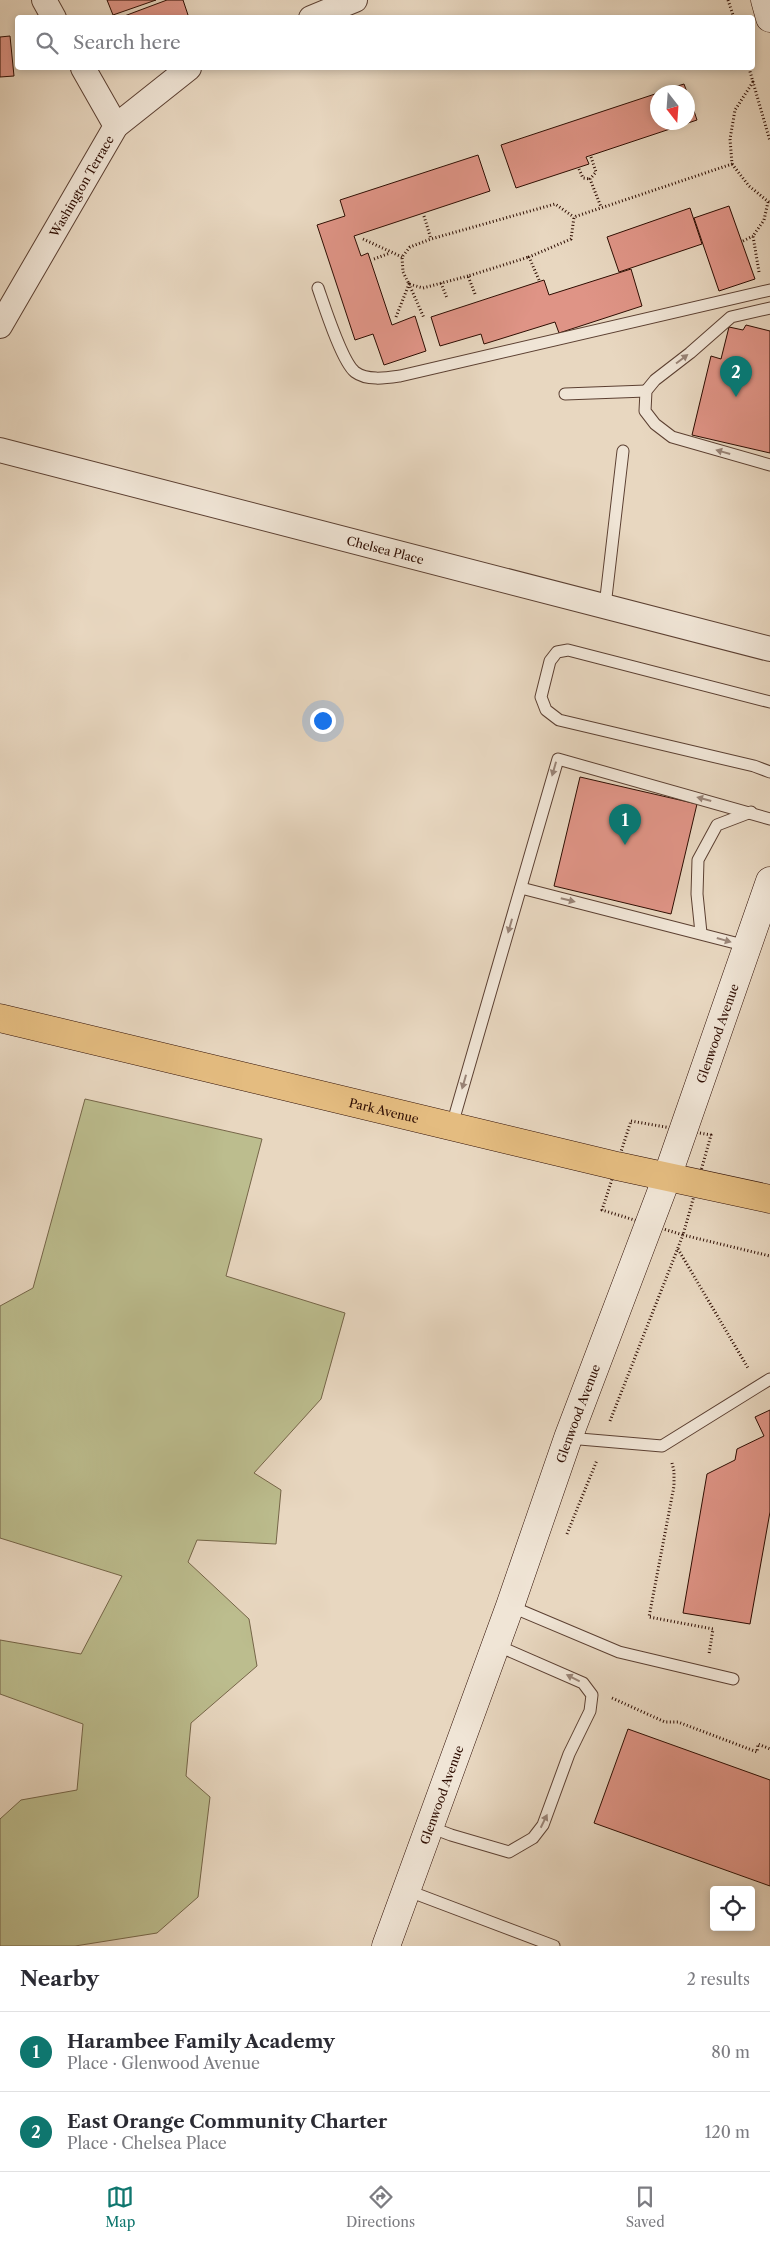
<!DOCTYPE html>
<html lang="en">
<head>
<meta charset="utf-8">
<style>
	body { margin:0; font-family:"Libre Caslon Text",serif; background:#f7f7f7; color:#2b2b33 }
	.controls { position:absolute; right:15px; bottom:15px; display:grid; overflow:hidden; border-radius:5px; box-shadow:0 2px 8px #0003 }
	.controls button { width:45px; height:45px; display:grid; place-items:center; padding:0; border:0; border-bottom:1px solid #e1e1e2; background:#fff; color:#2b2b33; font:25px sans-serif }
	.compass { position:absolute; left:650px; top:85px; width:45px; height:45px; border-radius:50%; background:#fff; box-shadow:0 2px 8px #0003; rotate:163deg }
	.you { position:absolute; left:322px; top:720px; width:18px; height:18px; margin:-12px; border:4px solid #fff; border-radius:50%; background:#1a73e8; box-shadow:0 0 0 8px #1a73e833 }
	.badge { display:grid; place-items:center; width:32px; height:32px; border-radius:50%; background:#0f766e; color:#fff; font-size:16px; font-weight:700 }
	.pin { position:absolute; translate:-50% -41px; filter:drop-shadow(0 1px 2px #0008) }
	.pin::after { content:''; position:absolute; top:26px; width:18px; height:15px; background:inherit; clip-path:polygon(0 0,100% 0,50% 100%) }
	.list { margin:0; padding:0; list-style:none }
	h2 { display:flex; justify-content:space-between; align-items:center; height:65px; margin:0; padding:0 20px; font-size:21px }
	h2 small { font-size:16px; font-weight:400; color:#7c7c81 }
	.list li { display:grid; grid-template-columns:32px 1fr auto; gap:15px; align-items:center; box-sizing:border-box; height:80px; padding:0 20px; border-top:1px solid #e1e1e2 }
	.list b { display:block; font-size:19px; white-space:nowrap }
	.list p { margin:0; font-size:16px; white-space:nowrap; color:#7c7c81 }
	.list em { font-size:16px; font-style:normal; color:#7c7c81 }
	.icon { flex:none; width:28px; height:28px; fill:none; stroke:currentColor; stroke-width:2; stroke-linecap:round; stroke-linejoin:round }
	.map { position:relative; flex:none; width:770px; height:1946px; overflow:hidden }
	.search { position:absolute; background:#fff; box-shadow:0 2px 8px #0003; left:15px; right:15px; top:15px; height:55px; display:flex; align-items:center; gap:12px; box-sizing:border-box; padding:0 18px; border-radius:5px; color:#7c7c81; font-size:19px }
	.sheet { height:225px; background:#fff }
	nav { display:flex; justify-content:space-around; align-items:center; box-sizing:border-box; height:70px; border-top:1px solid #e1e1e2; background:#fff; font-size:14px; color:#7c7c81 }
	nav a { display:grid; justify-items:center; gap:2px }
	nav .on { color:#0f766e }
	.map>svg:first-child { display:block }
</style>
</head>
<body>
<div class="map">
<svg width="770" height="1946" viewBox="0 0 770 1946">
	<rect width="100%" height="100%" fill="#e8d7c0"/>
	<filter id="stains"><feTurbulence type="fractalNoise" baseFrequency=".004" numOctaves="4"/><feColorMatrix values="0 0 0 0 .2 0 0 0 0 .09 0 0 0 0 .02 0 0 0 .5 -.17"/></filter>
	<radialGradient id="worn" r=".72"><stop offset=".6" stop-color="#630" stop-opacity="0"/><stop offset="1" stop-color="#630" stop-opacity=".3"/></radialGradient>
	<!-- green -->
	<path fill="#bcbd8e" stroke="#756548" d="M85,1099L262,1139L226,1276L345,1313L321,1399L254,1473L281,1490L276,1544L197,1540L188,1562L249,1619L257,1666L191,1723L186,1776L210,1797L198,1897L157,1933L75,1946H0V1819L21,1800L77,1790L83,1724L0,1694V1640L81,1654L122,1576L0,1538V1306L33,1288Z"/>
	<!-- building -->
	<g fill="#df9486" stroke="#2e0d02">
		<path d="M107,0H156L113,15Z"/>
		<path d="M167,0H183L189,18H119Z"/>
		<path d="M10,36L14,76L0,77V37Z"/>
		<path d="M684,84L687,92H658Z"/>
		<path d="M658,93V122H688V93L697,120L586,157L589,164L516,188L501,145Z"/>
		<path d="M478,155L490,191L354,236L361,256L368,253L392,325L415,316L426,351L384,365L373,334L355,340L317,225L345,216L340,200Z"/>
		<path d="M729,206L755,279L719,291L694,218Z"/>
		<path d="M690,208L702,244L619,272L607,237Z"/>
		<path d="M631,269L642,306L559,333L555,322L484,344L481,334L440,346L431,317L544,280L549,295Z"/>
		<path d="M746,325L770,331V453L692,435L711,356L721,359L729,327L743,330Z"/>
		<path d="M580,777L697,804L671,914L554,886Z"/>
		<path d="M770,1410V1512L750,1624L683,1613L707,1474L735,1460L737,1449L764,1436L755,1417Z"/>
		<path d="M628,1729L770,1780V1886L594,1823Z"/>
	</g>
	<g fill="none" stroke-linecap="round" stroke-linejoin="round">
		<defs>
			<g id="lane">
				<path d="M318,288C324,305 342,362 355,372C367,381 386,378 400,376L770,290"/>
				<path d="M770,308L731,317L690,353L655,380L646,391L645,411L655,424L672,437L770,465"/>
				<path d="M565,394L646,391"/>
				<path d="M605,606L623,451"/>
				<path d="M770,702L568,650L557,652L550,661L541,697L546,710L559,720L754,766L770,772"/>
				<path d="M521,888L747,946"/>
				<path d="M701,933L697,894L698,860L717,825L751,812"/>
				<path d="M452,1125L558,759L770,819"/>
				<path d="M568,1438L662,1446L770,1379"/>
				<path d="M510,1606L619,1652L733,1679"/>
				<path d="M430,1827L451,1835L509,1852L533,1838L543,1825L569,1754L590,1711L592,1695L583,1683L496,1645"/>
				<path d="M406,1890L554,1946"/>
			</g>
			<g id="street">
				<path d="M44,0L54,18"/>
				<path d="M311,18L355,0"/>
				<path d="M83,68L116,126"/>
				<path id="s1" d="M0,326L116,126L189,68"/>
				<path id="s2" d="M0,450L770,649"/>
			</g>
			<g id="secondary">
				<path d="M765,0L770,18"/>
				<path id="s3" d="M386,1946L510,1606L568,1438L667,1177L770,881"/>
			</g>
			<g id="primary">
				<path id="s4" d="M0,1018L617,1166L770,1199"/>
			</g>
		</defs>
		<!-- lane casing -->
		<use href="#lane" stroke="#5c4032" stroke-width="13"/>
		<!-- street casing -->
		<use href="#street" stroke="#5c4032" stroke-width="26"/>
		<!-- secondary casing -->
		<use href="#secondary" stroke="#2e0d02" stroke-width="29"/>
		<!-- primary casing -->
		<use href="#primary" stroke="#2e0d02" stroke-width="29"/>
		<!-- path -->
		<g stroke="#2e0d02" stroke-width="3" stroke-dasharray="1 2.5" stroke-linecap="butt">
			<path d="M728,0L734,18"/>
			<path d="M749,68L753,82"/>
			<path d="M591,157L596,172L590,179L601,207"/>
			<path d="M732,164L749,186L770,203"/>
			<path d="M579,169L583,178L590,179"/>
			<path d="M424,216L431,239"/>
			<path d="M363,239L402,257"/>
			<path d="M743,241L753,236"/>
			<path d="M374,259L390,253"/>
			<path d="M759,272L753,236L764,220L768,202"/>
			<path d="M468,276L423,288L409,284L403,272L402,257L410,247L431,239L555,204L574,217"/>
			<path d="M539,280L529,257L571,239L574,217L732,164L730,139L735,110L753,82L770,141"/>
			<path d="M441,283L447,298"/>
			<path d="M475,294L468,276L529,257"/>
			<path d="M396,317L409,284L424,318"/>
			<path d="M631,1121L711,1135L683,1235L602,1210Z"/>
			<path d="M678,1249L748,1368"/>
			<path d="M610,1421L683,1235L770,1256"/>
			<path d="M672,1463L674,1471V1486L649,1617L713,1629L709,1654"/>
			<path d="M567,1534L597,1460"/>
			<path d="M612,1698L665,1722H678L757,1752L758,1744L770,1749"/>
		</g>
		<!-- lane -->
		<use href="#lane" stroke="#f0e5d6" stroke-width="11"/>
		<!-- street -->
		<use href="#street" stroke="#f0e5d6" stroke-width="24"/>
		<!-- secondary -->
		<use href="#secondary" stroke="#f0e5d6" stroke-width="28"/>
		<!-- primary -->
		<use href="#primary" stroke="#e4bc80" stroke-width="28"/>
	</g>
	<!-- one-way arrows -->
	<defs><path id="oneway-solid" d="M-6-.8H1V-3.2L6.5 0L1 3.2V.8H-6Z" transform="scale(1.25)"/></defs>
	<g fill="#998477">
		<use href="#oneway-solid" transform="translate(682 359) rotate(-37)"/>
		<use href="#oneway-solid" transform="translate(723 452) rotate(-164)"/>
		<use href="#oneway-solid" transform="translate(554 769) rotate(106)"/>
		<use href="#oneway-solid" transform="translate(704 799) rotate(-165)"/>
		<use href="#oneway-solid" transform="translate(568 900) rotate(14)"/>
		<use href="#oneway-solid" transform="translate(510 926) rotate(106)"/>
		<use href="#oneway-solid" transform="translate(724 940) rotate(16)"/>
		<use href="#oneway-solid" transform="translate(464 1082) rotate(106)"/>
		<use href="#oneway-solid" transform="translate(573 1678) rotate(-153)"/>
		<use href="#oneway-solid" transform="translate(544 1821) rotate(-64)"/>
	</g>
	<g text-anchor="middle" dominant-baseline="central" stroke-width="4.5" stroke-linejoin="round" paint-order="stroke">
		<!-- street labels -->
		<g font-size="12" fill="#2e0d02" stroke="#f0e5d6">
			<text stroke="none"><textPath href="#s1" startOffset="162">Washington Terrace</textPath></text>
			<text stroke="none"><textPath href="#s2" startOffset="398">Chelsea Place</textPath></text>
			<text stroke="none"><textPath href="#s3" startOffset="971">Glenwood Avenue</textPath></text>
			<text stroke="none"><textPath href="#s4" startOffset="395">Park Avenue</textPath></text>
			<text stroke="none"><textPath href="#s3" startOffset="566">Glenwood Avenue</textPath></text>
			<text stroke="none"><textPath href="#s3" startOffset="161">Glenwood Avenue</textPath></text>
		</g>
	</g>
	<rect width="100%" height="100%" filter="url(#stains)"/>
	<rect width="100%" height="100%" fill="url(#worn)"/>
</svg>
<div class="controls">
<button><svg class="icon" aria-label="locate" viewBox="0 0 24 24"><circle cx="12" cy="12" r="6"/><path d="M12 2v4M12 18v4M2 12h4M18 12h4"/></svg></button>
</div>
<svg class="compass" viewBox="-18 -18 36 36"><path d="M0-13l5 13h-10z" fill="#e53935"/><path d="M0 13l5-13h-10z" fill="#7c7c81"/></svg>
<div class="you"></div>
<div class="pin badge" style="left:625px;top:845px">1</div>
<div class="pin badge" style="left:736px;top:397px">2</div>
<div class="search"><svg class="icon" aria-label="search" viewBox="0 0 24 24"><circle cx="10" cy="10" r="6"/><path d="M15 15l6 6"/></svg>Search here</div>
</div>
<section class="sheet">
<h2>Nearby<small>2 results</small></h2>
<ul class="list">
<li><span class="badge">1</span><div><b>Harambee Family Academy</b><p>Place · Glenwood Avenue</p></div><em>80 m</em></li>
<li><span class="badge">2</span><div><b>East Orange Community Charter</b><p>Place · Chelsea Place</p></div><em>120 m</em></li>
</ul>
</section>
<nav>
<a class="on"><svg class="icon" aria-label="map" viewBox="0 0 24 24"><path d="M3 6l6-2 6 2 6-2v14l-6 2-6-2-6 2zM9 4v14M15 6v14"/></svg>Map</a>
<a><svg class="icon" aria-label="directions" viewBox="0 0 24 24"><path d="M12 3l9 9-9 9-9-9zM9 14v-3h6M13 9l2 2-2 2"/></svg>Directions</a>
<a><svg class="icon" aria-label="saved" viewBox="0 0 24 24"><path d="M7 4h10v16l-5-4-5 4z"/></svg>Saved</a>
</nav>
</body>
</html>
